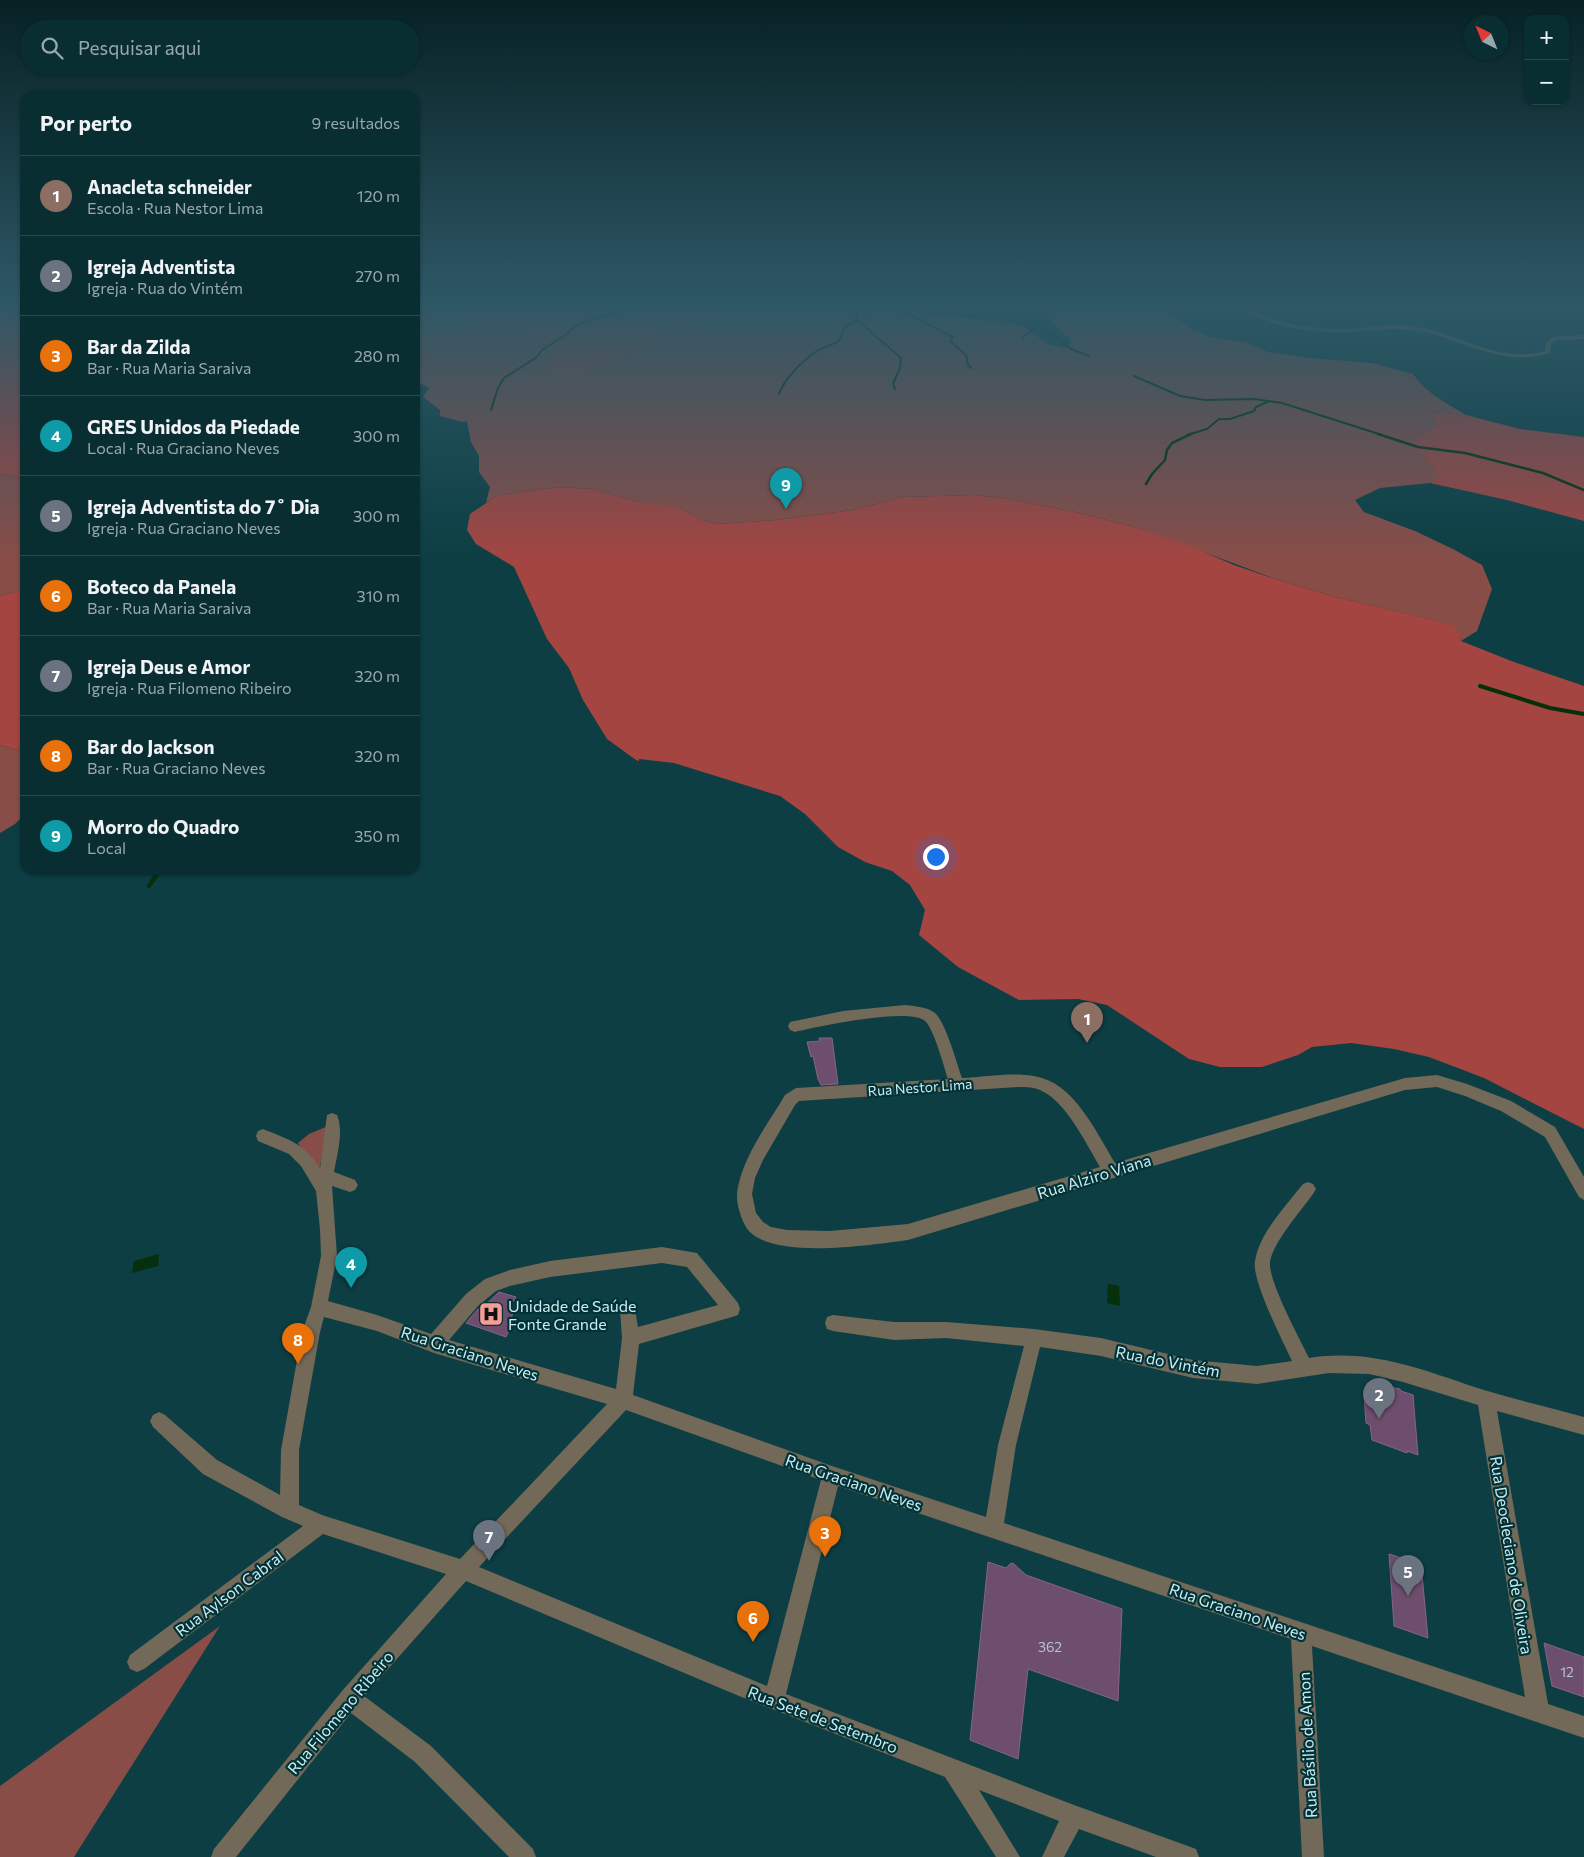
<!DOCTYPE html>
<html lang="pt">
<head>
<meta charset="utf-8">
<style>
	body { margin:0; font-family:Commissioner,sans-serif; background:#12363a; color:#f1f3f6 }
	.controls { position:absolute; right:15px; top:15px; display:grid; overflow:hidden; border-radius:10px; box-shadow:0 1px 4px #0004 }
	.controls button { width:45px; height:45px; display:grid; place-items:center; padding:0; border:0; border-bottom:1px solid #294a4d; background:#092e32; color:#f1f3f6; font:25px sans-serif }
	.compass { position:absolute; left:1464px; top:15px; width:45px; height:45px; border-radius:50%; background:#092e32; box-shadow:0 1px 4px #0004; rotate:317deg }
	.you { position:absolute; left:935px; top:856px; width:18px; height:18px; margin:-12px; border:4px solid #fff; border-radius:50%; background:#1a73e8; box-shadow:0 0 0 8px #1a73e833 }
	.badge { display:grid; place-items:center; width:32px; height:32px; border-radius:50%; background:#1a73e8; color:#fff; font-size:16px; font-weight:700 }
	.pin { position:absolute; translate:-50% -41px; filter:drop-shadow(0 1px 2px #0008) }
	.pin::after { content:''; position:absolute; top:26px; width:18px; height:15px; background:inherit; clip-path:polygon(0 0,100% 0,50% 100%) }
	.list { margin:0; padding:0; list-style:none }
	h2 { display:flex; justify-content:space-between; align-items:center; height:65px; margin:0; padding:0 20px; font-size:21px }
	h2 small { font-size:16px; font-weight:400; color:#99a8ac }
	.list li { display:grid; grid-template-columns:32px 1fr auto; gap:15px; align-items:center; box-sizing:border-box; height:80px; padding:0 20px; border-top:1px solid #294a4d }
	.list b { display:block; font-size:19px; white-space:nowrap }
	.list p { margin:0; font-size:16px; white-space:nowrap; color:#99a8ac }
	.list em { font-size:16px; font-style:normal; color:#99a8ac }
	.icon { flex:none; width:28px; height:28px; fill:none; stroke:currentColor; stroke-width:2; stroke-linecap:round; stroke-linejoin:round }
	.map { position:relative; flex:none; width:1584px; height:1857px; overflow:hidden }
	.search { position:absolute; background:#092e32; box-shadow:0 1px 4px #0004; left:20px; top:20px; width:400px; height:55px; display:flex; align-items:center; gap:12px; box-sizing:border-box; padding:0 18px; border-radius:28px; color:#99a8ac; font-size:19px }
	.panel { position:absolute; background:#092e32; box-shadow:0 1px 4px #0004; left:20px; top:90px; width:400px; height:785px; border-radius:15px }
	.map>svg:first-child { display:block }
</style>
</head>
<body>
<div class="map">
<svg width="1584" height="1857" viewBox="0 0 1584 1857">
	<rect width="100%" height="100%" fill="#0c3e43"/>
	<!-- green -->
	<g fill="#894d48">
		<path d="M792,303H949C938,303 927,301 920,311L936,315L1012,323L1025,328L1048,344L1064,348L1072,342L1035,303H1157L1164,310L1193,330L1211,337L1245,342L1268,352L1310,358L1372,363L1413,374C1427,394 1446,403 1466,415L1432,412L1439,425L1411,443L1441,475L1430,483L1380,488L1355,500L1364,512L1415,531L1453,549L1482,565L1492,589L1477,631L1461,641L1453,625L1336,597L1275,579L1142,529L1080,513L1003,498L974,495L903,497L853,510L776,520L717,524L702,520L684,510L639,502L593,489L559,487L498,495L486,503L490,487L479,472V456L471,442L467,421L463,422L440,416V410L423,397L429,388L415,381V322L454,314L473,322L528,334L546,346L552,357L582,373L621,355L651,346L661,335L662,330C705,318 750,317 792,303Z"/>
		<path d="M7,474L25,479V589L0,596V475Z"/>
		<path d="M0,745L25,752V814L15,824L0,833Z"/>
		<path d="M328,1126L318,1175L298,1143L309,1134Z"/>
		<path d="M220,1626L74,1857H0V1786Z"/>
	</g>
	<!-- forest -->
	<g fill="#a54541">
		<path d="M0,303H25V479L7,474L0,475Z"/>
		<path d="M415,303H792C750,317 705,318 662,330L661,335L651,346L621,355L582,373H563L552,368V357L546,346L528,334L473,322L454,314L415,322Z"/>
		<path d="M1432,412L1466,415L1520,429L1584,437V521L1507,500L1430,483L1440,475L1411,443L1438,425Z"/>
		<path d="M559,487L593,489L639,502L666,505L684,510L702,520L717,524L776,520L853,510L903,497L974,495L1003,498L1080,513L1142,529L1183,543L1234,565L1275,579L1336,597L1454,625L1461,641L1514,662L1584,686V1129L1484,1078L1429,1057L1394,1049L1351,1043L1312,1047L1298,1055L1262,1067H1220L1189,1059L1107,1005L1078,999L1019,1000L958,967L919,935L925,910L910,885L892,871L865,862L838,847L805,814L780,796L674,763L639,759V761L636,760L607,739L583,700L569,668L547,639L514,567L476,544L467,530L470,514L498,495Z"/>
		<path d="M25,589V752L0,745V596Z"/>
	</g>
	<!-- water -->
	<g fill="#06300c">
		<path d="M159,1254L158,1266L132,1273L134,1261Z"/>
		<path d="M1108,1284L1119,1286L1120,1306L1107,1303Z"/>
	</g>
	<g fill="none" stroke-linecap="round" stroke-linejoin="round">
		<!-- stream-far3 -->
		<g stroke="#06300c" stroke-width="2">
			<path d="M887,303L953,337L950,341L966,355L968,365L971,368"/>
			<path d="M1006,304L1032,319L1036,328L1052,334L1071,349L1089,356"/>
			<path d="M415,306L428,303"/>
			<path d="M866,306L858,310L857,320L901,358L900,368L893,384L895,389"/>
			<path d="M812,310L818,303"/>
			<path d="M861,315L866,311L865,304"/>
			<path d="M1023,337L1036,328"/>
			<path d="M1134,376L1180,396L1205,400L1254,399L1282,403L1382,435"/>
			<path d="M779,394C785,378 802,361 817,351C823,347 832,345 839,341L845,326L857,320"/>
			<path d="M491,410L498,388L504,378L537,357L542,350L567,334L576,325L620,311L632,303"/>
			<path d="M1187,435L1207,429L1219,419H1230L1254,411L1256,407L1269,401"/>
		</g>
		<!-- stream-far2 -->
		<g stroke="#06300c" stroke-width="2.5">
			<path d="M1378,434L1418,447L1465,453L1543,473L1584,490"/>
			<path d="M1146,484L1152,474L1165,460L1167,450L1172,443L1191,434"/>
		</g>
		<!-- stream-far1 -->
		<path stroke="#06300c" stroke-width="4" d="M1480,686L1550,708L1584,714"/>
		<!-- stream -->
		<path stroke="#06300c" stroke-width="4.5" d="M149,886L160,870"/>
	</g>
	<!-- building -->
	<g fill="#6d4e6e" stroke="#856486">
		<path d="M819,1038H832L838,1084L821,1085L818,1079L813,1056L811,1057L807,1042L820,1041Z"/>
		<path d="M499,1292L516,1297L509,1308L514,1309L511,1319L514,1320L506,1337L466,1323L478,1309L480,1310Z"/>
		<path d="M1367,1383L1380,1388V1385L1400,1389L1401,1391L1413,1395L1418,1455L1407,1451V1453L1372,1440L1370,1425L1366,1423L1364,1395L1366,1396V1393H1368Z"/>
		<path d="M1389,1554L1421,1564L1428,1638L1394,1626Z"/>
		<path d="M988,1562L1006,1568L1010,1564L1013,1563L1026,1575L1122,1609L1118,1701L1028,1669L1018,1759L970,1740Z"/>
		<path d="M1544,1643L1584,1657V1697L1552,1686Z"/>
	</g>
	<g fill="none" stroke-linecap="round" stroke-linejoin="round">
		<!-- street -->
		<g fill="#726958" fill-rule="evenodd">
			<path d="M1021,303H1030C1013,312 958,317 941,308L944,306L986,308Z"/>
			<path d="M1230,303C1243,302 1254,311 1265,316C1273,320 1282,322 1291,324C1309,328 1328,330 1348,329C1371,327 1396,323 1420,327C1462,336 1502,364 1545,351L1546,343L1553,337L1584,335V339L1555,340L1552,343L1550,353C1500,368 1465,339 1418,331C1394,327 1370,331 1346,332C1307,334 1263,325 1230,303Z"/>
			<path d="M905,1005C915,1006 927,1007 935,1013C946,1023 957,1064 962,1078C985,1077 1011,1072 1034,1076C1074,1082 1096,1132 1115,1163L1405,1078L1437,1075L1467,1084L1511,1101L1555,1127L1584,1177V1200L1579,1197L1545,1137L1501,1111L1465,1096L1437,1087L1405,1090L908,1240C870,1245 781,1259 751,1233C745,1228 742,1219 740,1213C737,1204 736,1195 738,1187C745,1153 768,1124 785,1095L796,1088L948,1079C944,1067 934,1029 925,1021C909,1007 817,1027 795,1032L790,1030L788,1026L790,1022L843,1011ZM1019,1087C1026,1087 1035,1087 1042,1091C1066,1102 1087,1145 1100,1167L908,1224L830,1231L787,1230L771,1227L763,1222L756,1213L752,1194L755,1178L763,1160L795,1105L799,1101Z"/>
			<path d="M332,1113L337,1115C344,1131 337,1155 334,1172L355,1180L358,1185L355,1190L350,1192L332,1186L337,1256L328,1301L377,1315L431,1334L466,1294L485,1279L510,1270L550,1261L662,1247L697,1253L738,1303L740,1309L738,1315L732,1317L639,1344L633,1395L832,1466L986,1517L998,1445L1024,1346L946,1338L894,1340L833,1331L827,1329L825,1323L827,1317L833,1315L894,1322H946L1034,1329L1101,1338L1193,1360L1257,1366L1292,1361C1283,1342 1251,1279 1255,1261C1260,1232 1285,1207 1303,1184L1308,1182L1313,1184L1316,1189L1313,1194C1301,1211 1273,1242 1270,1262C1268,1281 1300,1339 1309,1358C1374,1348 1424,1371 1484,1390C1517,1400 1551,1408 1584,1417V1435L1497,1411L1548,1704L1584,1716V1738L1312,1646L1324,1857H1302L1291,1639L838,1486L786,1694L1074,1805L1188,1846L1196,1849L1199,1857H1156L1079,1829L1064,1857H1042L1059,1821L979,1790L1020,1857H996L945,1777L739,1696L466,1581L364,1696L431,1746L533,1849L536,1857H509L415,1762L351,1713L236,1857H211L214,1849L342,1691L446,1574L323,1534L144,1669L137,1672L130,1669L127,1662L130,1655L303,1526L282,1517L203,1474L153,1427L150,1421L153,1415L159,1412L165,1415L217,1460L280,1495L281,1450L302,1332L311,1307L321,1256L320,1229L316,1191L301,1166L289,1154L258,1141L256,1136L258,1131L263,1129C290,1140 303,1143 320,1168L327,1115ZM662,1263L687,1267L718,1305L638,1327L634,1304L628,1302L622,1304L620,1310L622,1338L616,1389L449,1340L478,1306L496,1291L510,1286L550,1277ZM324,1317L377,1331L434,1353L607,1404L460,1559L322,1515L299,1505V1450L320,1332ZM1040,1347L1101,1356L1193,1378L1257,1384L1329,1373L1369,1374L1403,1382L1478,1405L1525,1697L1004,1523L1016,1445ZM626,1410L821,1480L767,1686L479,1567Z"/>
		</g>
	</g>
	<!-- sky -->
	<linearGradient id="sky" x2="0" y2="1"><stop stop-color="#072225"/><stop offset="0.54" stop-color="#2e5866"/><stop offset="1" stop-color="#2e5866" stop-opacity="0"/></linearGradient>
	<rect width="1584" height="563" fill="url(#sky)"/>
	<!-- icons -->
	<defs>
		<symbol id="hospital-square" viewBox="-11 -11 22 22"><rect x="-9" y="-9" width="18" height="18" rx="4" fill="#f59c94" stroke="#003338"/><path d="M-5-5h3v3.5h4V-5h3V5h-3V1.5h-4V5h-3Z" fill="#111"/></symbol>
	</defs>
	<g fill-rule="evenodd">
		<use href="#hospital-square" x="477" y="1300" width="28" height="28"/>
	</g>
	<g text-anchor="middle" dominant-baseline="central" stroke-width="4.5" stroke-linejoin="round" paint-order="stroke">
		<!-- street labels -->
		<g font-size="14" fill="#cdebef" stroke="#003338">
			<text transform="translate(920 1087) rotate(-4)">Rua Nestor Lima</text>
		</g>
		<!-- near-number labels -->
		<g font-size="14" fill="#b5c4cf">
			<text x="1050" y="1646">362</text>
			<text x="1567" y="1671">12</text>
		</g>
		<!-- near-street labels -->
		<g font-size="16" fill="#cdebef" stroke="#003338">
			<text transform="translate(1094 1176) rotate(-17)">Rua Alziro Viana</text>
			<text transform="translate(470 1353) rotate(18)">Rua Graciano Neves</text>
			<text transform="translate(1168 1361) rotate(11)">Rua do Vintém</text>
			<text transform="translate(854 1482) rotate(19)">Rua Graciano Neves</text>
			<text transform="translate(1512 1555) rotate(81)">Rua Deocleciano de Oliveira</text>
			<text transform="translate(229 1593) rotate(-37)">Rua Aylson Cabral</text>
			<text transform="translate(1238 1611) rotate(19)">Rua Graciano Neves</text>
			<text transform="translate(340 1712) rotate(-50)">Rua Filomeno Ribeiro</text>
			<text transform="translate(823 1719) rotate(21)">Rua Sete de Setembro</text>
			<text transform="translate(1307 1745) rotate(-93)">Rua Básilio de Amon</text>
		</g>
		<!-- near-poi labels -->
		<g font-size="16" fill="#cdebef" stroke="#003338" text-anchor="start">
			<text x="508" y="1305">Unidade de Saúde<tspan x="508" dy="18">Fonte Grande</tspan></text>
		</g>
	</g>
</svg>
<div class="controls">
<button>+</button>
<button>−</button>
</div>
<svg class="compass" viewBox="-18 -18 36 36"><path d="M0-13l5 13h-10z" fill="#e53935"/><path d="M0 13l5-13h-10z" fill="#99a8ac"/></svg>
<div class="you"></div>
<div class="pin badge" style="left:1087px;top:1043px;background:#8d6e63">1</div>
<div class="pin badge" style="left:1379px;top:1419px;background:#6b7280">2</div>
<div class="pin badge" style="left:825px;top:1557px;background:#e8710a">3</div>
<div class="pin badge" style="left:351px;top:1288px;background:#0f9aa8">4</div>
<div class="pin badge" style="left:1408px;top:1596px;background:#6b7280">5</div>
<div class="pin badge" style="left:753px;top:1642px;background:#e8710a">6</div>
<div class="pin badge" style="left:489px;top:1561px;background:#6b7280">7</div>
<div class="pin badge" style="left:298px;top:1364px;background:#e8710a">8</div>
<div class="pin badge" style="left:786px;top:509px;background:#0f9aa8">9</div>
<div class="search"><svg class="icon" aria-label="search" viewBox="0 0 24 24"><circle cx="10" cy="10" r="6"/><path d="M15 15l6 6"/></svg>Pesquisar aqui</div>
<section class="panel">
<h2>Por perto<small>9 resultados</small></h2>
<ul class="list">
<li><span class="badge" style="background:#8d6e63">1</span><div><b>Anacleta schneider</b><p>Escola · Rua Nestor Lima</p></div><em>120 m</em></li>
<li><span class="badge" style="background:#6b7280">2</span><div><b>Igreja Adventista</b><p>Igreja · Rua do Vintém</p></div><em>270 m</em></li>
<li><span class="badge" style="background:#e8710a">3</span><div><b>Bar da Zilda</b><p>Bar · Rua Maria Saraiva</p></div><em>280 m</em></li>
<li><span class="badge" style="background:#0f9aa8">4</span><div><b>GRES Unidos da Piedade</b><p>Local · Rua Graciano Neves</p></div><em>300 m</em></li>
<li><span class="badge" style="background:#6b7280">5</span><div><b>Igreja Adventista do 7˚ Dia</b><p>Igreja · Rua Graciano Neves</p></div><em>300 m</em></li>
<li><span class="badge" style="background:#e8710a">6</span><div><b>Boteco da Panela</b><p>Bar · Rua Maria Saraiva</p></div><em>310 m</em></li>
<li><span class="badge" style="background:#6b7280">7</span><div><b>Igreja Deus e Amor</b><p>Igreja · Rua Filomeno Ribeiro</p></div><em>320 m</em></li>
<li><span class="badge" style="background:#e8710a">8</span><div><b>Bar do Jackson</b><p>Bar · Rua Graciano Neves</p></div><em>320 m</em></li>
<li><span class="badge" style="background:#0f9aa8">9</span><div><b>Morro do Quadro</b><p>Local</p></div><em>350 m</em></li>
</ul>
</section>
</div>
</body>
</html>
